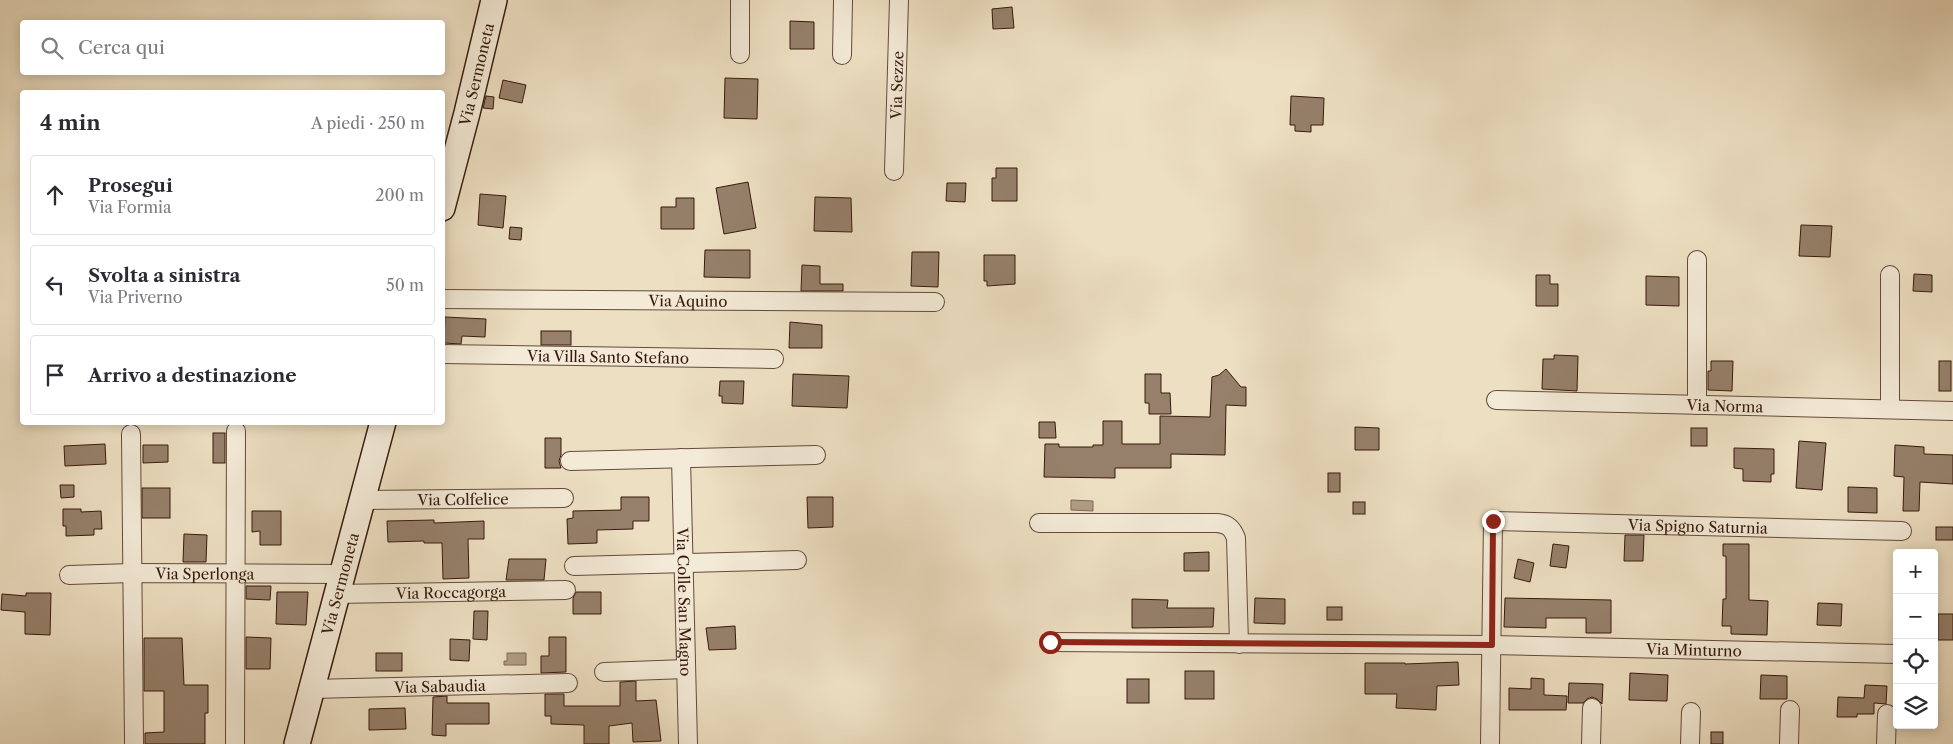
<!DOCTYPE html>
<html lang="it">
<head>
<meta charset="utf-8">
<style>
	body { margin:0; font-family:"Libre Caslon Text",serif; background:#f2f2f3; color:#2b2b33 }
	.controls { position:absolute; right:15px; bottom:15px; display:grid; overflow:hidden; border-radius:5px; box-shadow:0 2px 12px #0003 }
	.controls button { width:45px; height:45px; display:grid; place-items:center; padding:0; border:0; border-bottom:1px solid #e1e1e2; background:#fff; color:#2b2b33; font:25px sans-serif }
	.stop { position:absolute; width:15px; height:15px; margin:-11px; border:4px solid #8f2418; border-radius:50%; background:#fff }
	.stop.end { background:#8f2418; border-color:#fff; box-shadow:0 1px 5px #0008 }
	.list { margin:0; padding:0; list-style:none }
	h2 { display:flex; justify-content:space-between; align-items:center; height:65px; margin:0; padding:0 20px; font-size:21px }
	h2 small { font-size:16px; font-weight:400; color:#7c7c81 }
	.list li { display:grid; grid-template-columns:32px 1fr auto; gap:15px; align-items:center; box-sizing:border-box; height:80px; margin:0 10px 10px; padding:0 10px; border:1px solid #e1e1e2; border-radius:5px }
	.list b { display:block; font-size:19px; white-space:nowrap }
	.list p { margin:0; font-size:16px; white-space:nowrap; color:#7c7c81 }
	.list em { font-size:16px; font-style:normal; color:#7c7c81 }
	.icon { flex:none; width:28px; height:28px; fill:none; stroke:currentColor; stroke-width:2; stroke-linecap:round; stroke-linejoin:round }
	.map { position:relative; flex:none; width:1953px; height:744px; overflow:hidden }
	.search { position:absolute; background:#fff; box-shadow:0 2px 12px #0003; left:20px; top:20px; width:425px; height:55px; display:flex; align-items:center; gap:12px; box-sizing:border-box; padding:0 18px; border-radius:5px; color:#7c7c81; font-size:19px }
	.panel { position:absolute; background:#fff; box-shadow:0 2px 12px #0003; left:20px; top:90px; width:425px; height:335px; border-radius:5px }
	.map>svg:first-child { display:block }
</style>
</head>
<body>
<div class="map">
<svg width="1953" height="744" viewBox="0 0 1953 744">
	<rect width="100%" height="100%" fill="#eddfc2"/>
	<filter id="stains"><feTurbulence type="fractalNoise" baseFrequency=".004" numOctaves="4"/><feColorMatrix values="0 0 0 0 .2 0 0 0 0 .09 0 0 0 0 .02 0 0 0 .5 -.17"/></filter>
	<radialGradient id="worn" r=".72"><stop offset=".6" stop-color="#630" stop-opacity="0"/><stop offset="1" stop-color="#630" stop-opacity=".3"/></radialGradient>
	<!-- water -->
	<g fill="#af9c84" stroke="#7f6854">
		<path d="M1071,500L1093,501V511L1071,510Z"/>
		<path d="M507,653H526V665H504V661H507Z"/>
	</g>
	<!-- building -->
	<g fill="#96806b" stroke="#38190c">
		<path d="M1012,7L1014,28L993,29L992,9Z"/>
		<path d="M790,21L814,22V49H790Z"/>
		<path d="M725,78L758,79L757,119L724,118Z"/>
		<path d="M503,80L526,85L522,103L499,98Z"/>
		<path d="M486,96L494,97L493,109L483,108Z"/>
		<path d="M1291,96L1324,98L1323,125H1311V132L1295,131V125H1290Z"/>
		<path d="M996,168H1017V201H992V178H996Z"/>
		<path d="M748,182L756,228L724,234L716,188Z"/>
		<path d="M947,183H966L965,202L946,201Z"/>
		<path d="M480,194L506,196L503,228L478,225Z"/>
		<path d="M815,197L851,198L852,232L814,231Z"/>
		<path d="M676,198H694V229H661V207H676Z"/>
		<path d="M1801,225L1832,226L1830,257L1799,256Z"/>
		<path d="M510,227L522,228L521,240L509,239Z"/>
		<path d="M705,250H750V278L704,277Z"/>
		<path d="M912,252H939L938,287L911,286Z"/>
		<path d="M984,255H1015V284L987,286V281H984Z"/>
		<path d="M802,265L820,266V284H843V291H801Z"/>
		<path d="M1914,274L1932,275V292L1913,291Z"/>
		<path d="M1536,275H1550V284H1558V306H1536Z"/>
		<path d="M1646,276L1679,277V306L1646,305Z"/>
		<path d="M445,317L486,319L485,337L462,336L461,344L444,343Z"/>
		<path d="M790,322L822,325V348H789Z"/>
		<rect x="541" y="331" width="30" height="14"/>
		<path d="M1554,355L1578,356L1577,391L1542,389L1543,359H1554Z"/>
		<path d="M1711,361H1733L1732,391L1708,390V371H1711Z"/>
		<rect x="1939" y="361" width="12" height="30"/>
		<path d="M1226,369L1241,387H1246V406L1226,405L1225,455L1171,454V468H1115V478L1044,477L1045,444H1059V447H1093V445H1103V421H1122V444H1160V416L1210,417L1212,377L1219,375Z"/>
		<path d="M793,374L849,376L847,408L792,406Z"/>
		<path d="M1145,374H1161V393H1170L1171,414H1149V403H1145Z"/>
		<path d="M720,381H744L743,404L722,403V396H719Z"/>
		<path d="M1039,422H1055L1056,438H1039Z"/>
		<path d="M1355,427L1379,428V450H1355Z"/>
		<rect x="1691" y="428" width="16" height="18"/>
		<rect x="213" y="433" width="12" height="30"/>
		<path d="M545,438H561V455L559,461L561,468H545Z"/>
		<path d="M1799,441L1826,443L1822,490L1796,488Z"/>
		<path d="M105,444L106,464L65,466L64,446Z"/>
		<path d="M143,445H168V462L143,463Z"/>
		<path d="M1895,445L1924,447V454L1953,455V484L1920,482L1919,511H1903L1904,477L1894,476Z"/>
		<path d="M1734,448L1774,449V474H1771V482L1743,481V469L1734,468Z"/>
		<rect x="1328" y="473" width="12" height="19"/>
		<path d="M60,485H74V497L61,498Z"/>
		<path d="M1848,487L1877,488V513L1848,512Z"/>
		<rect x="142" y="488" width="28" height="30"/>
		<path d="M621,497H649V521H633V529L597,530V543L568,544L567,519L573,518V511L621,510Z"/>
		<path d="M807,497H833V527L808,528Z"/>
		<rect x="1353" y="502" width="12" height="12"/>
		<path d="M63,509H81V512L101,511L102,529H94V535L66,536V526H63Z"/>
		<path d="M252,511H281V545H260V531L252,532Z"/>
		<path d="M434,520V523L484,521V539H468L469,578L443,579L442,543H424V541L388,542L387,521Z"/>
		<rect x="1936" y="527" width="17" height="13"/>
		<path d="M184,534L207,535L206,562H183Z"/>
		<path d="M1625,535H1644L1643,561H1624Z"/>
		<path d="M1553,544L1569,546L1566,568L1550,566Z"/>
		<path d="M1723,544H1749V600L1768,601L1767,635L1731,634V626H1722L1723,599H1726V556H1723Z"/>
		<path d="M1209,552V571H1184V553Z"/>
		<path d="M509,559H546L544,580H506Z"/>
		<path d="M1518,559L1534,563L1530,582L1514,578Z"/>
		<path d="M246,586H271L270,600L246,599Z"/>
		<path d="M277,592H308L306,625L276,624Z"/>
		<path d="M576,592H601V614H573V598Z"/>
		<path d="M26,593H51L50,635L25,634V612L1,610L2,594L26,596Z"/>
		<path d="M1255,598L1285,599V624L1254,623Z"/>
		<path d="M1505,598L1611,600V633H1586V618H1546V628L1504,627Z"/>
		<path d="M1132,599L1168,600L1167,608H1214L1213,627L1132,628Z"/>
		<path d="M1818,603L1842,604L1841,626L1817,625Z"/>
		<rect x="1327" y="607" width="15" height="13"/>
		<path d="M474,611H488L487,640L473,639Z"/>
		<rect x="1938" y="614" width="15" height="26"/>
		<path d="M735,626L736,649L709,650L706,628Z"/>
		<path d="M246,637L271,638L270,669H246Z"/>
		<path d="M549,637H566V672L541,673V656H549Z"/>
		<path d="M144,638H182L184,685H208V713H205V744H145V733L164,732V691H144Z"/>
		<path d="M450,639L470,640L469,661L450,660Z"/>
		<rect x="376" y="653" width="26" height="18"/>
		<path d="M1458,662L1459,685L1437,686L1436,710L1396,708L1397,694H1365V663H1405V664Z"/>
		<rect x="1185" y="671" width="29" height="28"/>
		<path d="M1630,673L1668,675L1667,701L1629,700Z"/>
		<path d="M1761,675L1787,676V699H1760Z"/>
		<path d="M1531,678L1544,679V695L1567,696L1566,710H1509V688L1531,689Z"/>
		<rect x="1127" y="679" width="22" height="24"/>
		<path d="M636,681V701L656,700L661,741L633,742L632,723L609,726V744H584V725L551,724V716H545V694H564V706H620V682Z"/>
		<path d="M1569,683L1603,684L1602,704L1597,699L1592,697L1587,699L1583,703H1568Z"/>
		<path d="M1865,685L1887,686L1886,704L1874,703V714H1857V717H1837L1838,697L1864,698Z"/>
		<path d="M447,696V703H489V724H446V736L432,735L433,697Z"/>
		<path d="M405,708L406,729L369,730V709Z"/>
		<rect x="1711" y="732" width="12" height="12"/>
	</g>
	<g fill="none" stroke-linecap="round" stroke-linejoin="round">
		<defs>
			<g id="street">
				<path d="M740,54V0"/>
				<path d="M842,55L843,0"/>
				<path id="s1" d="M894,171L899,0"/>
				<path d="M1697,260V405"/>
				<path id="s2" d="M442,299L935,302"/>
				<path id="s3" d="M442,354L774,359"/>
				<path id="s4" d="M1496,400L1953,411"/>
				<path d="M1890,409V275"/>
				<path d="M131,434L134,744"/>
				<path id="s5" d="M681,458L688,744"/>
				<path d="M570,461L816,455"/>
				<path id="s6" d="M362,500L564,498"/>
				<path d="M1039,523H1217C1228,524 1232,528 1236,538L1239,644"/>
				<path d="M574,566L797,560"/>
				<path id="s7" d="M69,575L132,573L341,574"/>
				<path id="s8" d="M336,594L566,590"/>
				<path id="s9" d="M1050,642L1492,645L1897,654"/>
				<path d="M604,672L686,669"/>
				<path id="s10" d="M311,689L568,683"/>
				<path d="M235,744L236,431"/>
				<path id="s11" d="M1490,744L1493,521L1902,531"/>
				<path d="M1591,744L1592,708"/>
				<path d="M1690,744L1691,712"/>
				<path d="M1789,744L1790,710"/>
				<path d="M1886,744L1887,714"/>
			</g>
			<g id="secondary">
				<path id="s12" d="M442,208L467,113L494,0"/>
				<path id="s13" d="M297,744L383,422"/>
			</g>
		</defs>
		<!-- street casing -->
		<use href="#street" stroke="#654a3a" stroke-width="20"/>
		<!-- secondary casing -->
		<use href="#secondary" stroke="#38190c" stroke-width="28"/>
		<!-- street -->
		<use href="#street" stroke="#f3ead7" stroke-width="18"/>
		<!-- secondary -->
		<use href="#secondary" stroke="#f3ead7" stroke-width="25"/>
	</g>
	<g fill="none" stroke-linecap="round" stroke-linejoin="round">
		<!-- route -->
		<path stroke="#8f2418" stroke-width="6" d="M1050,642L1492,645L1493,521"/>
	</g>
	<g text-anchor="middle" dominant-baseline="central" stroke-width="4" stroke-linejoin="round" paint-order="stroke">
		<!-- street labels -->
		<g font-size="15" fill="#38190c" stroke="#f3ead7">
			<text stroke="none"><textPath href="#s12" startOffset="138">Via Sermoneta</textPath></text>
			<text stroke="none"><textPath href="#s1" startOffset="86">Via Sezze</textPath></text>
			<text stroke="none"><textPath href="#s2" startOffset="246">Via Aquino</textPath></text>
			<text stroke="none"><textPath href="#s3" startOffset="166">Via Villa Santo Stefano</textPath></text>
			<text stroke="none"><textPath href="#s4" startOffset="229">Via Norma</textPath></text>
			<text stroke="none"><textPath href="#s6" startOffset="101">Via Colfelice</textPath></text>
			<text stroke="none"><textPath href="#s11" startOffset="428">Via Spigno Saturnia</textPath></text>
			<text stroke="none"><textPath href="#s7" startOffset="136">Via Sperlonga</textPath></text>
			<text stroke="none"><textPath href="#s13" startOffset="166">Via Sermoneta</textPath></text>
			<text stroke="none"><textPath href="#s8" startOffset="115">Via Roccagorga</textPath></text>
			<text stroke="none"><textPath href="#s5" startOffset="144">Via Colle San Magno</textPath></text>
			<text stroke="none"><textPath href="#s9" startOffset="644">Via Minturno</textPath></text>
			<text stroke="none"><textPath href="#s10" startOffset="129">Via Sabaudia</textPath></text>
		</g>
	</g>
	<rect width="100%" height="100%" filter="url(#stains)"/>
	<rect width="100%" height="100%" fill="url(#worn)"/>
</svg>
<div class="controls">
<button>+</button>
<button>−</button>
<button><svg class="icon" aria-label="locate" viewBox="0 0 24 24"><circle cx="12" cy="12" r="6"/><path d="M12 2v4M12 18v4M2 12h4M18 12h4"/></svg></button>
<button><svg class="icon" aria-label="layers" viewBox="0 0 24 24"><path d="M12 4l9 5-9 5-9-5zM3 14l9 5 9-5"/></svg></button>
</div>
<div class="stop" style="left:1050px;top:642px"></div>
<div class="stop end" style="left:1493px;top:521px"></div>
<div class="search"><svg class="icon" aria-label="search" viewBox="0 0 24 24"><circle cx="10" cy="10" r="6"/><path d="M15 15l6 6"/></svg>Cerca qui</div>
<section class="panel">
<h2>4 min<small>A piedi · 250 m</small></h2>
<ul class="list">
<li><svg class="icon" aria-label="ahead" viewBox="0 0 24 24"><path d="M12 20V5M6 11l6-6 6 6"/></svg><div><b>Prosegui</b><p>Via Formia</p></div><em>200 m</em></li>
<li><svg class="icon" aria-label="left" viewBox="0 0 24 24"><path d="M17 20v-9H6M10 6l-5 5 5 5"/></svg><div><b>Svolta a sinistra</b><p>Via Priverno</p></div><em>50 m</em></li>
<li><svg class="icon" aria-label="arrive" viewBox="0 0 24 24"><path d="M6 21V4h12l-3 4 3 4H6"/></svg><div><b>Arrivo a destinazione</b></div></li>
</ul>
</section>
</div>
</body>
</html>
